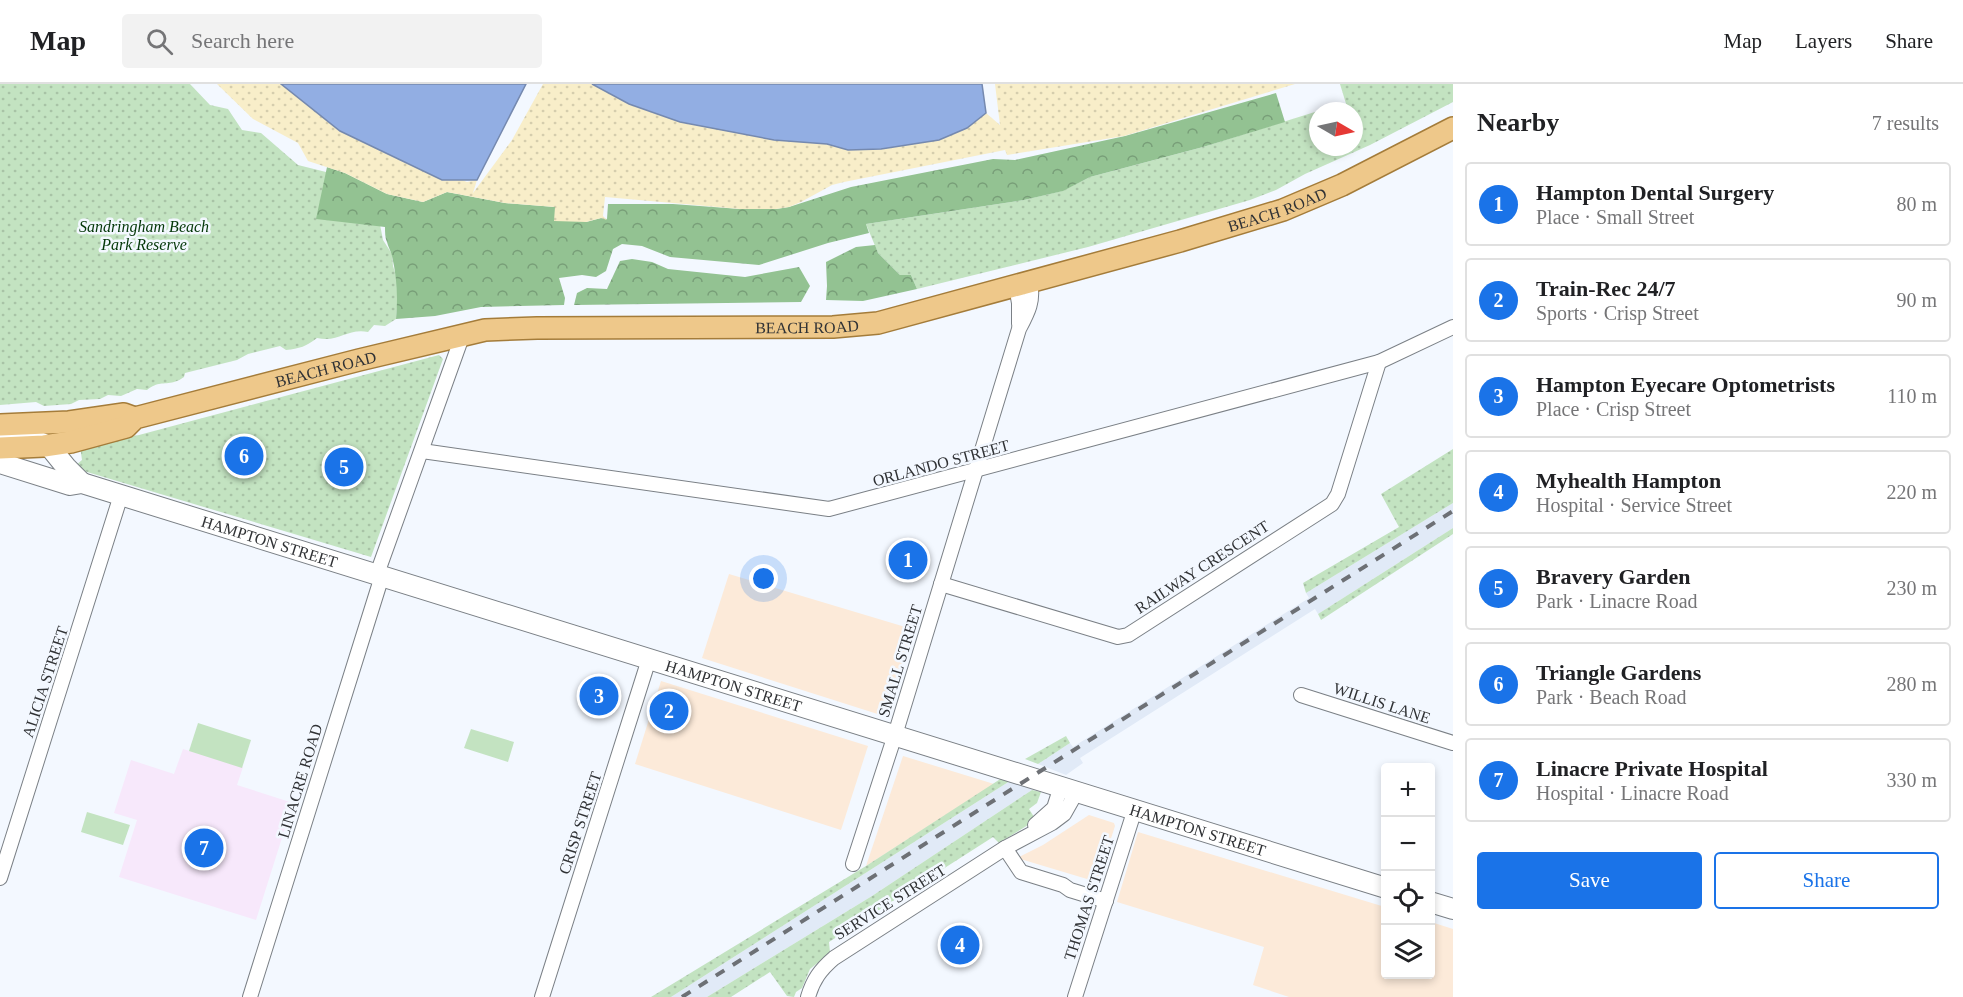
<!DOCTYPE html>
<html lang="en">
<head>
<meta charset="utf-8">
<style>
	body { margin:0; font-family:"Times New Roman",serif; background:#f2f2f2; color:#202124 }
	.controls { position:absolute; right:18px; bottom:18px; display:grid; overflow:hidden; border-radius:6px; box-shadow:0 3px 9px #0003 }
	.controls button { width:54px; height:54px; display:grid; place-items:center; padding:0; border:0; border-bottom:2px solid #e0e0e0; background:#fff; color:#202124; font:30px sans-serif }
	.compass { position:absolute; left:1309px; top:18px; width:54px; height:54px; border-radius:50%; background:#fff; box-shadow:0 3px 9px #0003; rotate:99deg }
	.you { position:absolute; left:764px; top:495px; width:21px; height:21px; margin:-15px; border:4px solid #fff; border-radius:50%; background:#1a73e8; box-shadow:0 0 0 9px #1a73e833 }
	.badge { display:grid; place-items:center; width:39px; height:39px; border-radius:50%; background:#1a73e8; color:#fff; font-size:20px; font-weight:700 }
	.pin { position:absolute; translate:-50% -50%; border:3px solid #fff; box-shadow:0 2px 6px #0006 }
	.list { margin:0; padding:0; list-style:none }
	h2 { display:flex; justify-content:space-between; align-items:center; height:78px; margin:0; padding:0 24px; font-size:26px }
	h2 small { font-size:20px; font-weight:400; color:#757577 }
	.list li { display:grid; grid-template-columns:39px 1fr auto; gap:18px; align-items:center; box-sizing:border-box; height:84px; margin:0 12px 12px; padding:0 12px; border:2px solid #e0e0e0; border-radius:6px }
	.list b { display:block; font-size:22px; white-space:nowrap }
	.list p { margin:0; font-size:20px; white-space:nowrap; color:#757577 }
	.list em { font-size:20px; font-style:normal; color:#757577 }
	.actions { display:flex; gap:12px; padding:18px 24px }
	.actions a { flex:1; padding:14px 0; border:2px solid #1a73e8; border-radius:6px; text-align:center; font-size:21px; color:#1a73e8 }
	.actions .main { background:#1a73e8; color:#fff }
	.icon { flex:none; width:33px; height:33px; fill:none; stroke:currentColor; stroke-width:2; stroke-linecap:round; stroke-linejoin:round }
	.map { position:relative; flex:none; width:1453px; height:913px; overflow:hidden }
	header { display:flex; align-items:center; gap:36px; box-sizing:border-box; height:84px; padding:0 30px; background:#fff; border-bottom:2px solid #e0e0e0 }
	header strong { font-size:28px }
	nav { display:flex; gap:33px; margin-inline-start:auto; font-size:21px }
	.search { width:420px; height:54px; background:#f2f2f2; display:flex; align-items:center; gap:15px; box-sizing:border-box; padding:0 21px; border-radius:6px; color:#757577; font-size:22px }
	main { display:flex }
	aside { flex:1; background:#fff }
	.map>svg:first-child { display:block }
</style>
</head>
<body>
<header>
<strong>Map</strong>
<div class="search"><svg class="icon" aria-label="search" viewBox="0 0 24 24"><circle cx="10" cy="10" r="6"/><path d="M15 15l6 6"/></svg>Search here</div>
<nav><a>Map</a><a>Layers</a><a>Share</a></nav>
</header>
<main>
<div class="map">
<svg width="1453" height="913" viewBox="0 0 1453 913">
	<defs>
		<pattern id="green-dots" width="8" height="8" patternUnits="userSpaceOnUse" patternTransform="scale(1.5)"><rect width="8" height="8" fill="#c3e3c1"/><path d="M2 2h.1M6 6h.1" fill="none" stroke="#a8c3a6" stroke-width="1.8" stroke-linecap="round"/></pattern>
		<pattern id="forest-crowns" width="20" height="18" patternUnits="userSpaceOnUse" patternTransform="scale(1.5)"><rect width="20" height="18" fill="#93c292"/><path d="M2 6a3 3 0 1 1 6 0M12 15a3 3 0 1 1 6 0" fill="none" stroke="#789e78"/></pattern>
		<pattern id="sand-dots" width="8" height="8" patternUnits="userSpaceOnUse" patternTransform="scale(1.5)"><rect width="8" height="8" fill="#f8eec9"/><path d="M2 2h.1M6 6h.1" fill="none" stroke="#d5cdad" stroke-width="1.8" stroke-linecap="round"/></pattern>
	</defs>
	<rect width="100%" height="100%" fill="#f3f8ff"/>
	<!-- commercial -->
	<g fill="#fcead9">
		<path d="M729,490L912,545L887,633L702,574Z"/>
		<path d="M661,597L868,662L841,746L635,680Z"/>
		<path d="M903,672L994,700L866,782Z"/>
		<path d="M1089,731L1114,739L1115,742L1097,798L1017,774L1043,761Z"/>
		<path d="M1138,748L1385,823L1386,890H1430L1431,838L1453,845V913H1289L1253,901L1264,863L1117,818Z"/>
	</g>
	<!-- built -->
	<g fill="#e1eaf7">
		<path d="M1453,419V444L1318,530L1315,525L1080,674L1083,679L1066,691L1038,680L1070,659L1073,663L1309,514L1306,509Z"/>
		<path d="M1013,695L1038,702L872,812L707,913H671Z"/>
	</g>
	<!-- medical -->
	<path fill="#f7e8fb" d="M183,665L243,683L237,701L293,719L256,836L119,793L137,736L114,729L131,676L174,690Z"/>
	<!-- green -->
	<g fill="url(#green-dots)">
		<path d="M0,0H190L210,21L228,25L242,46L261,49L298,81L326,88L375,115L383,156L392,170L393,182L397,195L398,210L396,235L385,242L374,241L368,248C347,244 339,259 317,254C307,262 299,265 286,266L280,262L248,270L237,276L185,289L184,293C181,295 178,297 174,298C163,301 158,297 147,306L137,305L121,312L108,311L100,315L79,316L71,320L44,322L36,318L0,321Z"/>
		<path d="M1340,0H1453V18L1370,61L1305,90L1276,106L1250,116L1088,163L917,205L911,191H900L878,169L866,140L1024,116L1062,107L1090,93L1203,63L1318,27V63H1354V27H1319L1336,21L1347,23Z"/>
		<path d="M439,271L443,275L371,473L87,388L75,382L82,376L80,362L139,351Z"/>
		<path d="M1453,365V419L1306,509L1303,499L1399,443L1381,410Z"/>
		<path d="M1453,444V450L1321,536L1318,530Z"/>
		<path d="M1066,652L1070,659L1038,680L1025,675Z"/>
		<path d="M1005,692L1013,695L671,913H651L866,782Z"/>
		<path d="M1032,706L1041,708L1037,719L1029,725L1036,736L999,759L993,753L829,858L830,869L810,885L802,904L796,908L794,913L787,912L770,888L731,913H707L872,812Z"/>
	</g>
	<!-- forest -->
	<g fill="url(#forest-crowns)">
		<path d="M1276,9L1285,38L1203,63L1090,93L1063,107L1024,116L866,140L869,149L828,159L759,181L670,173L642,162L622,160L613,165L606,187L596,193L582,191L559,194L565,214L564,221L481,223L435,232L396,235C398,212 397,194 392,172C391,167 388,163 387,158C385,154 385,148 385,143L316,135L327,83L345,89L387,110L423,118L447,108L505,119L555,123L586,138L601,134L607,135L608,120H673L740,125H776L789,123L851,103L993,75L1015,76L1125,52Z"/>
		<path d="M875,161L878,169L900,191H911L917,205L863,217L826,216L827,202L826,178L856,163Z"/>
		<path d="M632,175L652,178L668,185L745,193L799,183L810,202L801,218L574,221L577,209L587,204L607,205L620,177Z"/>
	</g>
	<!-- sand -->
	<path fill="url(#sand-dots)" d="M217,0H281L340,47L467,98L477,96L473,109L512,56L543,0H592L598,4L774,56L828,60L848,66L881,65L967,44L986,29L1000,41L995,0H1295L1124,52L1007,71L1005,66L844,98L832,101L801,118L789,123L776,125H740L605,113L603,132L607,136L601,134L586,138L554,137L555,123L505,119L447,108L423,118L387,110L345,89L308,77L298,59L253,35Z"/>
	<!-- pitch -->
	<g fill="#c3e3c1">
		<path d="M198,639L251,656L242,684L189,667Z"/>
		<path d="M471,645L514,658L508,678L464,664Z"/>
		<path d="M87,728L130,741L123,761L81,748Z"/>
	</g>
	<!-- water -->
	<g fill="#92aee3" stroke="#7589af" stroke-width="1.5">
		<path d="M281,0H526L477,96H442L340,47Z"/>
		<path d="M592,0H982L986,29L967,44L939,56L881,65L848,66L827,60L774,56L680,38L629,20Z"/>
	</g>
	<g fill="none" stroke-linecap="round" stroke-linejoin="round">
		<defs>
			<g id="street">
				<path d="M1016,202L1019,219V240"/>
				<path d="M422,367L829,425L1379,278L1453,243"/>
				<path d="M377,490L463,250"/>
				<path d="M941,500L1118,553L1128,551L1332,420L1338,410L1379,278"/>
				<path d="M1301,611L1453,659"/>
				<path d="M1035,741L1054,724L1061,702"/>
				<path d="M1005,764L1021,788L1063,801L1070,806L1106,817"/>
				<path d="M853,780L895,651L1019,245C1028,228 1034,217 1030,198"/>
				<path d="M0,794L121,411"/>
				<path d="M250,913L382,492"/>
				<path d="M542,913L649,575"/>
				<path d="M808,913C813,896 820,886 834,874L1005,764L1052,739L1064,730L1077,707"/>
				<path d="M1075,913L1135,725"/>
			</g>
			<g id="secondary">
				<path d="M0,349L27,353L49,362L66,383L82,399"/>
				<path id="s1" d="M0,379L70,401L82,399L1386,804"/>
				<path d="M1430,818L1453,825"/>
			</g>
			<g id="primary">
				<path d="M0,341L69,338L124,330L135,334"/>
				<path id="s2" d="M0,364L44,362L71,358L126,343L135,334L359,276L485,246L537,244L833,243L878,239L1180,157L1283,126L1342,101L1453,44"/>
			</g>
		</defs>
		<!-- street casing -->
		<use href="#street" stroke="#7b8086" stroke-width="16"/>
		<!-- secondary casing -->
		<use href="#secondary" stroke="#7b8086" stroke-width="22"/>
		<!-- primary casing -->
		<use href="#primary" stroke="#a47c3a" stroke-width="24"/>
		<!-- street -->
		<use href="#street" stroke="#fff" stroke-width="14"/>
		<!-- secondary -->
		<use href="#secondary" stroke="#fff" stroke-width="20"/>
		<!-- primary -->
		<use href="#primary" stroke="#eec88a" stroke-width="21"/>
		<!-- rail -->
		<path stroke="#6d7075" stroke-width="4" stroke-dasharray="10 10" stroke-linecap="butt" d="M682,913L1453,427"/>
	</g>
	<g text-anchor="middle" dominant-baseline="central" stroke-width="5" stroke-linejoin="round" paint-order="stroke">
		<!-- street labels -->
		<g font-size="16" fill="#303235" stroke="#f3f8ff">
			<text stroke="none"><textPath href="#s2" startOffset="1310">BEACH ROAD</textPath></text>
			<text stroke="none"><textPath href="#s2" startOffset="824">BEACH ROAD</textPath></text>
			<text stroke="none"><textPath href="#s2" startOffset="338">BEACH ROAD</textPath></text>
			<text transform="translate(941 379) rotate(-15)">ORLANDO STREET</text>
			<text stroke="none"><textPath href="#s1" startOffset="282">HAMPTON STREET</textPath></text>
			<text transform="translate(1202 483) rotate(-33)">RAILWAY CRESCENT</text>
			<text transform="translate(900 577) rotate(-73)">SMALL STREET</text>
			<text transform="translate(45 598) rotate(-72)">ALICIA STREET</text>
			<text stroke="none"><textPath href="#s1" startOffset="768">HAMPTON STREET</textPath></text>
			<text transform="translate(1382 619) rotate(18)">WILLIS LANE</text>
			<text transform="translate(300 697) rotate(-73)">LINACRE ROAD</text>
			<text transform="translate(580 739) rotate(-72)">CRISP STREET</text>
			<text stroke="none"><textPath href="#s1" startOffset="1254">HAMPTON STREET</textPath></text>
			<text transform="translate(1089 814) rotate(-72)">THOMAS STREET</text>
			<text transform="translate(890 818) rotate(-32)">SERVICE STREET</text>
		</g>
		<!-- park labels -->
		<g font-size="16" font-style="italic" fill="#043708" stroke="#f3f8ff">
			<text x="144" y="142">Sandringham Beach<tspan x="144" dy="18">Park Reserve</tspan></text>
		</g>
	</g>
</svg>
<div class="controls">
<button>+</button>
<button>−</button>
<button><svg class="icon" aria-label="locate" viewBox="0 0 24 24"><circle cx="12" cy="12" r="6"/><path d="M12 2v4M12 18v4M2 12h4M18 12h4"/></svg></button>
<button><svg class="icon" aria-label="layers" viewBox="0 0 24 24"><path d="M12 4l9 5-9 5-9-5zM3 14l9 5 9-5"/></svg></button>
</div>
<svg class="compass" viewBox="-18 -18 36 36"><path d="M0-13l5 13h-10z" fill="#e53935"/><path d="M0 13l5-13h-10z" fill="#757577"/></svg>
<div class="you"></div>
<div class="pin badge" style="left:908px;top:476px">1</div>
<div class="pin badge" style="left:669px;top:627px">2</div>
<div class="pin badge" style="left:599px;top:612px">3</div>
<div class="pin badge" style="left:960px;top:861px">4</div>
<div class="pin badge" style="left:344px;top:383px">5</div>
<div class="pin badge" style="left:244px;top:372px">6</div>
<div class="pin badge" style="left:204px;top:764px">7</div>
</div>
<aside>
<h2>Nearby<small>7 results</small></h2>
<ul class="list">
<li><span class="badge">1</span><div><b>Hampton Dental Surgery</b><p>Place · Small Street</p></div><em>80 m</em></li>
<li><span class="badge">2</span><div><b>Train-Rec 24/7</b><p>Sports · Crisp Street</p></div><em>90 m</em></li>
<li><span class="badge">3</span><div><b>Hampton Eyecare Optometrists</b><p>Place · Crisp Street</p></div><em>110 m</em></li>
<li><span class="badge">4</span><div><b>Myhealth Hampton</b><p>Hospital · Service Street</p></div><em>220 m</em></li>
<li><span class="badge">5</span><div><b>Bravery Garden</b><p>Park · Linacre Road</p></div><em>230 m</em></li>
<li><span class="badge">6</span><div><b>Triangle Gardens</b><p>Park · Beach Road</p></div><em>280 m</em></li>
<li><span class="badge">7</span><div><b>Linacre Private Hospital</b><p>Hospital · Linacre Road</p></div><em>330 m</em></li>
</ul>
<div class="actions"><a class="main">Save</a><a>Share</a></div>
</aside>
</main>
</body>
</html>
